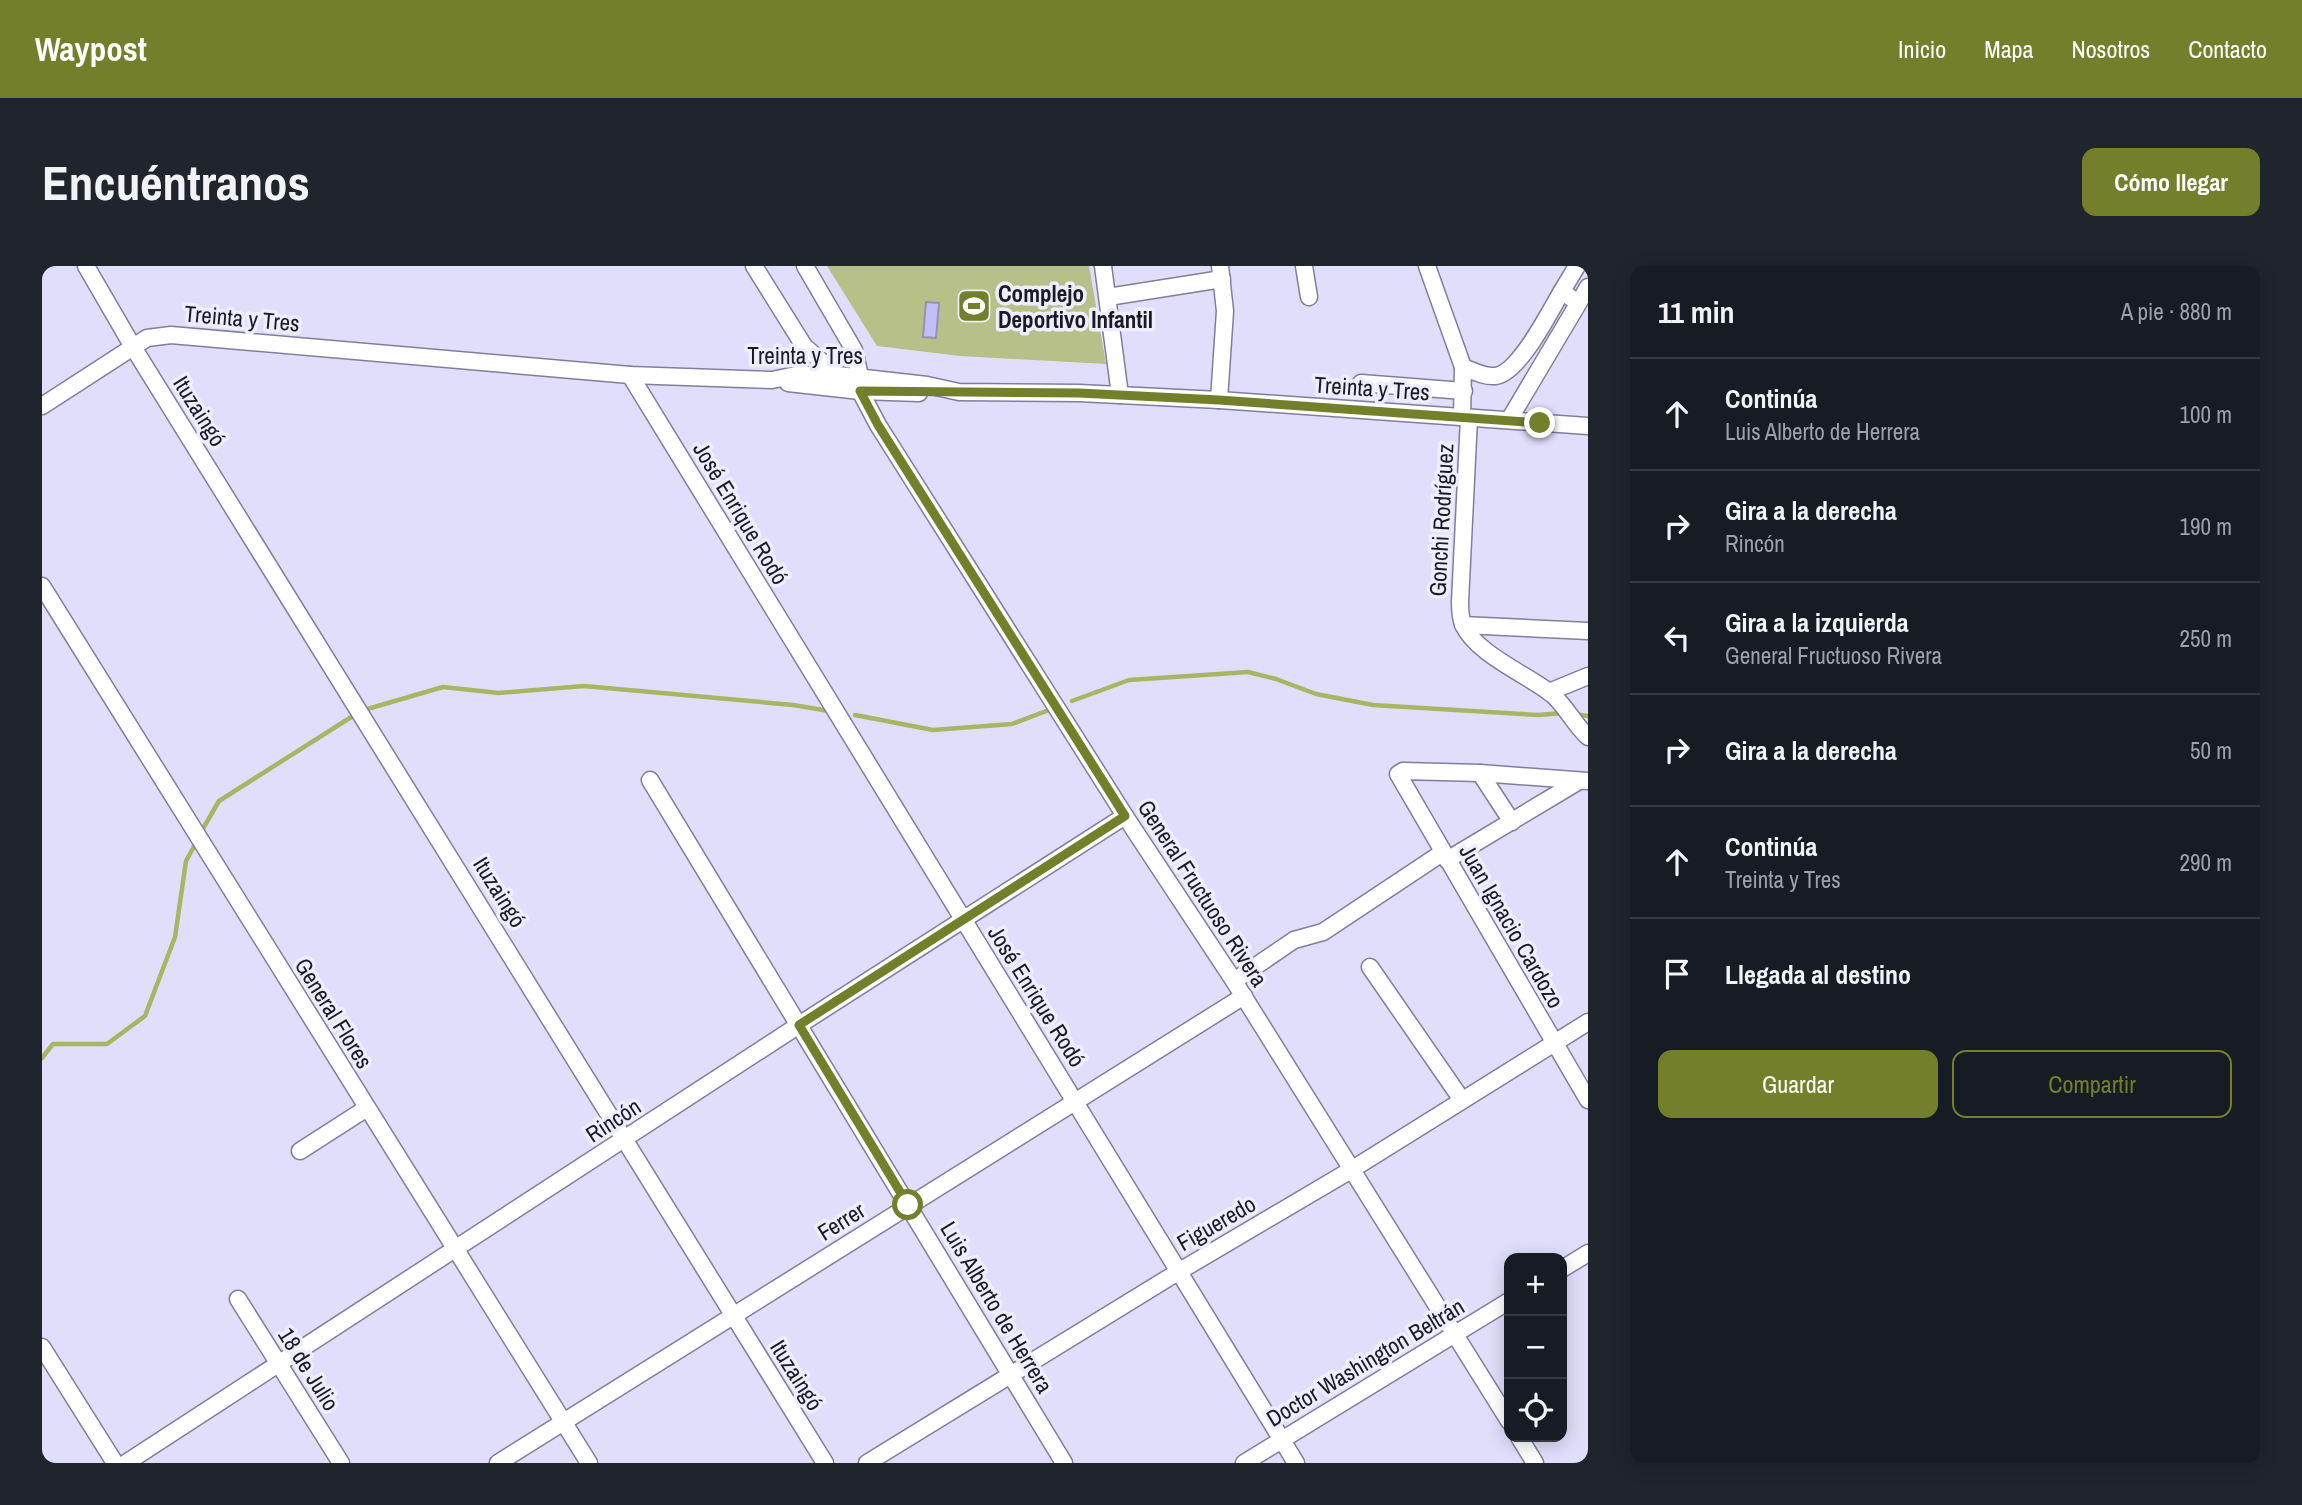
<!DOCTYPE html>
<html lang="es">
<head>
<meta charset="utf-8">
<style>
	body { margin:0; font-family:"Archivo Narrow",sans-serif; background:#20242c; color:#f1f3f6 }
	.controls { position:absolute; right:21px; bottom:21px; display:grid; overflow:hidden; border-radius:14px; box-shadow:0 4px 18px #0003 }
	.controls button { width:63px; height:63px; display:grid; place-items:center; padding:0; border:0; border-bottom:2px solid #363941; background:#171b24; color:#f1f3f6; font:35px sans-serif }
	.stop { position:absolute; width:21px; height:21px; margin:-16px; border:5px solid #737f2b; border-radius:50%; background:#fff }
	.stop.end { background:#737f2b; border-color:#fff; box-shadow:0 2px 7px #0008 }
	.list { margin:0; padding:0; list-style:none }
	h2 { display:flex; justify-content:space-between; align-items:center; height:91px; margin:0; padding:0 28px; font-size:30px }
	h2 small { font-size:23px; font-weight:400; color:#9ea1a6 }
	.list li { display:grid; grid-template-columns:46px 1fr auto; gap:21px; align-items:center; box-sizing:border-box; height:112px; padding:0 28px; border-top:2px solid #363941 }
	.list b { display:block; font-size:26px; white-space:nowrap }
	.list p { margin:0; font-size:23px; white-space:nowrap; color:#9ea1a6 }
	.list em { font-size:23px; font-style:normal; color:#9ea1a6 }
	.actions { display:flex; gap:14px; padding:21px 28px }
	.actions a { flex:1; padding:16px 0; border:2px solid #737f2b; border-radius:14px; text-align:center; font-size:24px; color:#737f2b }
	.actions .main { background:#737f2b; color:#fff }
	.icon { flex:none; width:38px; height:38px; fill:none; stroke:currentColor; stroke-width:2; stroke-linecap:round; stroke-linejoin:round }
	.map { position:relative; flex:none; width:1546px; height:1197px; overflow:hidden; border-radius:14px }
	header { display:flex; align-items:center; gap:42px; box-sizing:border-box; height:98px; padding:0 35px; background:#737f2b; color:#fff }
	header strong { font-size:33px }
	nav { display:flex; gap:38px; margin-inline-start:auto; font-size:24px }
	.intro { display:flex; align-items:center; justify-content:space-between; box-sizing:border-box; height:168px; padding:0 42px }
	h1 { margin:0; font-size:49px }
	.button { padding:18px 32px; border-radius:14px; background:#737f2b; color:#fff; font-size:24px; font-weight:700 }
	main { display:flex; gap:42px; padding:0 42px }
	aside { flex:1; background:#171b24; border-radius:14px; box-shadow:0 4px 18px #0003 }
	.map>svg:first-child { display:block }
</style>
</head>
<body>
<header>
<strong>Waypost</strong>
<nav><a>Inicio</a><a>Mapa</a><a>Nosotros</a><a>Contacto</a></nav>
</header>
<div class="intro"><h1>Encuéntranos</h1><a class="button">Cómo llegar</a></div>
<main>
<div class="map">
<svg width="1546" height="1197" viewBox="0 0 1546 1197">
	<rect width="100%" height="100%" fill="#e1defb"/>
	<!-- green -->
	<path fill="#b6c088" d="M785,0H1047L1064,98L918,90L835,80Z"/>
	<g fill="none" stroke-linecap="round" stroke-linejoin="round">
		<!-- stream -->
		<g stroke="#a8b562" stroke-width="4.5">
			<path d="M1030,435L1087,414L1206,406L1234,413L1274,428L1331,439L1496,449L1521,447"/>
			<path d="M322,444L401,421L457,427L542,420L751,439L787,445"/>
			<path d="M1533,448L1546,450"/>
			<path d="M813,449L891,464L970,458L1007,444"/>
			<path d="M159,566L177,535L314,448"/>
			<path d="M0,792L11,778H65L103,750L133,671L144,595L154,577"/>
		</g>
	</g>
	<!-- building -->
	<path fill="#c4bdfb" stroke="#9593ae" stroke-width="2" d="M884,36L897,37L894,72L881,71Z"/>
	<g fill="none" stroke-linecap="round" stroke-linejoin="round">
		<defs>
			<g id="minor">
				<path d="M44,0L91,81L783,1197"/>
				<path d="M712,0L762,80L796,110"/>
				<path d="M763,0L812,84L818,110V125L836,159L1083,550L1192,715L1467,1155"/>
				<path d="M1061,0L1078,129"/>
				<path d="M1262,0L1267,31"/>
				<path d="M1385,0L1421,101L1420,151"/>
				<path d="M1066,31L1180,13"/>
				<path d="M1529,32L1520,25L1535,0"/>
				<path d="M1421,101C1431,105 1443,111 1453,110C1477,108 1508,45 1520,25"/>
				<path d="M588,109L1254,1197"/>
				<path d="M746,117L818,125L877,127"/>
				<path d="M1319,117L1422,125"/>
				<path d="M1177,134L1183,45L1178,0"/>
				<path d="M0,140L105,72L129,69L588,109L730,114L754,109H796L885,119L917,126L1037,127L1177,134L1546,160"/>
				<path d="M1427,152L1418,336C1418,343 1418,351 1421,358C1432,387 1488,410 1511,429C1525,442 1532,458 1546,471"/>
				<path d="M1467,154L1546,21"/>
				<path d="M0,320L547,1197"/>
				<path d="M1421,359L1546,365"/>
				<path d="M1507,426L1546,410"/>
				<path d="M1438,507L1470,556"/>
				<path d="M608,514L1022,1197"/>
				<path d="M1546,515L1438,507L1361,505L1356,508L1546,834"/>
				<path d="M1405,594L1537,515"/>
				<path d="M1328,701L1420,834"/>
				<path d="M1192,715L1252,674L1281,666L1400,587"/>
				<path d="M258,885L325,842"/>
				<path d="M1520,1003L1546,987"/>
				<path d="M196,1033L299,1197"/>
				<path d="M0,1081L73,1197"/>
				<path d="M1477,1171L1493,1197"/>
				<path d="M84,1197L757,759L1083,550"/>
				<path d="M456,1197L1202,730"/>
				<path d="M825,1197L1136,1006L1309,904L1546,756"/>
				<path d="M1202,1197L1467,1035"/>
			</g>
		</defs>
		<!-- minor casing -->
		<use href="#minor" stroke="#817e99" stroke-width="19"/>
		<!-- minor -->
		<use href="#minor" stroke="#fff" stroke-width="16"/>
	</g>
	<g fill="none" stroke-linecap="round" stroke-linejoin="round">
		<!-- route -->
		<path stroke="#737f2b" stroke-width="9" d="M866,939L757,759L1083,550L836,159L818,125L1037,127L1177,134L1498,157"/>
	</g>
	<!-- icons -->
	<defs>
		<symbol id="stadium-square" viewBox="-11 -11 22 22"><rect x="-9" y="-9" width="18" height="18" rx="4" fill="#737f2b" stroke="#eeedfe"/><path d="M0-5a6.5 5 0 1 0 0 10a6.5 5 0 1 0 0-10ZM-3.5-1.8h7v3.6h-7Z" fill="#fff"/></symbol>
	</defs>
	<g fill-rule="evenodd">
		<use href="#stadium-square" x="913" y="21" width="38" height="38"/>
	</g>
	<g text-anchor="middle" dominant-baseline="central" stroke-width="7" stroke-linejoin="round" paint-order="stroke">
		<!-- poi labels -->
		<g font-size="23" font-weight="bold" fill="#1b1a24" stroke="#eeedfe" text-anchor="start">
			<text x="956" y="27">Complejo<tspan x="956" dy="26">Deportivo Infantil</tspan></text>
		</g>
		<!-- street labels -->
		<g font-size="23" fill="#1b1a24" stroke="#eeedfe">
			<text transform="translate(200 52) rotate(5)">Treinta y Tres</text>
			<text x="763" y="89">Treinta y Tres</text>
			<text transform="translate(1330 122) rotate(4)">Treinta y Tres</text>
			<text transform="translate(158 145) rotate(58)">Ituzaingó</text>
			<text transform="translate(699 247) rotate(59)">José Enrique Rodó</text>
			<text transform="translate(1399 254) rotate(-87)">Gonchi Rodríguez</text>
			<text transform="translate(458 626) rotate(58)">Ituzaingó</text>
			<text transform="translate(1161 627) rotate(57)">General Fructuoso Rivera</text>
			<text transform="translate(1470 660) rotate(60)">Juan Ignacio Cardozo</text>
			<text transform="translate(995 730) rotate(58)">José Enrique Rodó</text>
			<text transform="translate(292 747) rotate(58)">General Flores</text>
			<text transform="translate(571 854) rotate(-33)">Rincón</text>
			<text transform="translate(799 955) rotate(-32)">Ferrer</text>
			<text transform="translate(1174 957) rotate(-30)">Figueredo</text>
			<text transform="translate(955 1041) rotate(59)">Luis Alberto de Herrera</text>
			<text transform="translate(1323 1096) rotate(-31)">Doctor Washington Beltrán</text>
			<text transform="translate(267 1103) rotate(58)">18 de Julio</text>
			<text transform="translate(755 1109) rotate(58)">Ituzaingó</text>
		</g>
	</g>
</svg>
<div class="controls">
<button>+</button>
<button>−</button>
<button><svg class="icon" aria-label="locate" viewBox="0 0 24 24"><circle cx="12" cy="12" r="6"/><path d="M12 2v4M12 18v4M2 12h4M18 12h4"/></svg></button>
</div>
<div class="stop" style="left:866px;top:939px"></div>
<div class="stop end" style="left:1498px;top:157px"></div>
</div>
<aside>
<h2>11 min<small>A pie · 880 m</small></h2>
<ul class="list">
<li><svg class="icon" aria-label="ahead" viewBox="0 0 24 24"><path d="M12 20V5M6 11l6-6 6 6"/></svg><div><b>Continúa</b><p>Luis Alberto de Herrera</p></div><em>100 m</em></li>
<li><svg class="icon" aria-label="right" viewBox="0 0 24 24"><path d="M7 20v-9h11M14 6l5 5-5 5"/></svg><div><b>Gira a la derecha</b><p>Rincón</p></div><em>190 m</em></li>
<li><svg class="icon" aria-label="left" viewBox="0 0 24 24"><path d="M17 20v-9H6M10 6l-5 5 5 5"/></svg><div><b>Gira a la izquierda</b><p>General Fructuoso Rivera</p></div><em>250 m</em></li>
<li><svg class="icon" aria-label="right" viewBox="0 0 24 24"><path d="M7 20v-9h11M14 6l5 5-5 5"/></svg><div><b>Gira a la derecha</b></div><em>50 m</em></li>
<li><svg class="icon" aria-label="ahead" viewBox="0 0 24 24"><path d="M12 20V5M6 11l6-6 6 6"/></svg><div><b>Continúa</b><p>Treinta y Tres</p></div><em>290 m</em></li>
<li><svg class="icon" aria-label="arrive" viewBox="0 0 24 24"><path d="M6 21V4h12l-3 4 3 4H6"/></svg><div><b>Llegada al destino</b></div></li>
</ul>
<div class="actions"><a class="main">Guardar</a><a>Compartir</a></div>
</aside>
</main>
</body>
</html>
